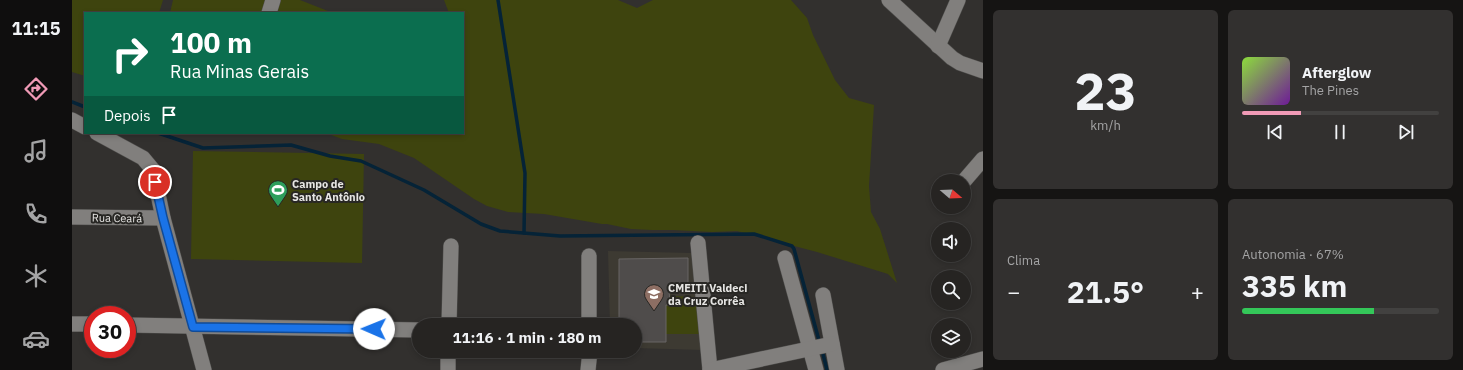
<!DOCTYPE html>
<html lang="pt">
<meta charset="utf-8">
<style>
body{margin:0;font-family:"IBM Plex Sans",sans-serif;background:#32302f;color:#f1f3f6;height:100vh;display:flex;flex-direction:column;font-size:15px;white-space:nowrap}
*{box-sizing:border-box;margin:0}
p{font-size:13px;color:#a4a4a5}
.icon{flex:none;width:22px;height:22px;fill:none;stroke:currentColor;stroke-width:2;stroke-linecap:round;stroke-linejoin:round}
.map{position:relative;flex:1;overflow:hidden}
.sheet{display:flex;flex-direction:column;gap:10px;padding:10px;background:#151413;width:480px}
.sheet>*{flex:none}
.top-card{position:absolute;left:12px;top:12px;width:380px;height:122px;border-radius:0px;box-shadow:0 2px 6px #0003,0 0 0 1px #424140;background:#0b6e4f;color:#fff;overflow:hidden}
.needle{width:26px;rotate:109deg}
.tools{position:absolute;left:859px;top:174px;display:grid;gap:8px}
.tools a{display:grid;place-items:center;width:40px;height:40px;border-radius:50%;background:#262422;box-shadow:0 2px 6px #0003,0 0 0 1px #424140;font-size:20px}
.speed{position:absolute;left:12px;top:306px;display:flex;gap:8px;font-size:20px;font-weight:700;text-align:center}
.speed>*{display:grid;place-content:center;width:52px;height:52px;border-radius:50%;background:#262422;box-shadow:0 2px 6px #0003,0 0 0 1px #424140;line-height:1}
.speed .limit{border:6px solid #d22;background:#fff;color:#111}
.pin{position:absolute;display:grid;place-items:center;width:34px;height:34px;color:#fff;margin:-17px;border:2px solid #fff;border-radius:50%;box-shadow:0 1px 4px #0007}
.me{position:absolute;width:44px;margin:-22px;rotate:271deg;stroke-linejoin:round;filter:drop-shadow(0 0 3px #0008)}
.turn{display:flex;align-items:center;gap:14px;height:84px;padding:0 20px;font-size:18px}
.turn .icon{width:52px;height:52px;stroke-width:2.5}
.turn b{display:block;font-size:28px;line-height:34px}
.then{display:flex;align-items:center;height:38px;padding:0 20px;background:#0003;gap:8px;font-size:15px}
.big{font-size:30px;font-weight:800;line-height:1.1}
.sheet .widget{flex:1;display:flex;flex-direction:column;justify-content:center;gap:6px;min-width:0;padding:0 14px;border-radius:6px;background:#32302f}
.sheet .dial{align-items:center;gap:0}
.dial b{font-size:52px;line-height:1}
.song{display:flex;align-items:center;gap:12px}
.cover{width:48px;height:48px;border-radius:6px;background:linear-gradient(135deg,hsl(90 70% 55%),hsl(280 70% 35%))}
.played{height:4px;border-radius:2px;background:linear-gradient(90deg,#f09ab6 30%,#424140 30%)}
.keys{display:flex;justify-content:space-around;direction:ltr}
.heat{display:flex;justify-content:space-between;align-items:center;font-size:22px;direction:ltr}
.charge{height:6px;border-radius:3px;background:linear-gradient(90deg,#34c759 67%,#424140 0)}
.sheet .tiles{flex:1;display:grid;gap:10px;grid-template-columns:repeat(2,1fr)}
.trip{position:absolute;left:340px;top:318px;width:230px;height:40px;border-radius:20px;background:#262422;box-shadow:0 2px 6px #0003,0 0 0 1px #424140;font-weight:800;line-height:40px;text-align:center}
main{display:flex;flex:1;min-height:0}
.tab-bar{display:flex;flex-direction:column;width:72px;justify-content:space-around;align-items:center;background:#0f0e0e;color:#a4a4a5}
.tab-bar .icon{width:28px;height:28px}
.tab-bar .selected{color:#f09ab6}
.tab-bar b{font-size:18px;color:#f1f3f6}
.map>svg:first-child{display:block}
.built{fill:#3d3a32}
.green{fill:#3e440e}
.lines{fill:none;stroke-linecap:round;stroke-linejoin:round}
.stream{stroke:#052337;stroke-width:3.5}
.building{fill:#4f4c4b;stroke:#686564}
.minor-casing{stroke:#4f4e4c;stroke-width:16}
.minor{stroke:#817f7d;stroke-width:15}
.route-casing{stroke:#114b97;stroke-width:10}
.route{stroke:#1a73e8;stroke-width:7}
.labels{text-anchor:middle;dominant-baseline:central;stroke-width:4;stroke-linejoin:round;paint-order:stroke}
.poi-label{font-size:11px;font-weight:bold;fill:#e7e6e4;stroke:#282724;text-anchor:start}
.street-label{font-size:11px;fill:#e7e6e4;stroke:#282724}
</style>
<main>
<nav class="tab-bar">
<b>11:15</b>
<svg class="icon selected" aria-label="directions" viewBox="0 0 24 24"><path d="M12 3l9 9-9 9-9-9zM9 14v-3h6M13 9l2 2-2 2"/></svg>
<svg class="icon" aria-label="music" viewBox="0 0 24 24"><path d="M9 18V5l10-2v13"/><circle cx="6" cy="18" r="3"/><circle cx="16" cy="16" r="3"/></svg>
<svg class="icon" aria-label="phone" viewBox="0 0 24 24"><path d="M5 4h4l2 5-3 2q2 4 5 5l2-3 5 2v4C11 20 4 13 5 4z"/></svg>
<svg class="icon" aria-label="climate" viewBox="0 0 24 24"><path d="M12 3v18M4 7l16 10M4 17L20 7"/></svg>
<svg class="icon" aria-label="car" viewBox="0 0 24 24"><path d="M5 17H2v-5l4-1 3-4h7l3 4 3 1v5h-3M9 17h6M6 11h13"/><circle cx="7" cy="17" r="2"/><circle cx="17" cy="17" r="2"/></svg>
</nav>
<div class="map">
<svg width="911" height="370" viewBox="0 0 911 370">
<rect width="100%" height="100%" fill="#32302e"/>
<!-- built -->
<polygon class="built" points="536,251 619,253 631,350 563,348 563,325 538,325"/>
<!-- green -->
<g class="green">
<polygon points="0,0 91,0 87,13 13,13 13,76 0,72"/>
<polygon points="101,0 228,0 261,13 98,13"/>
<polygon points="372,0 546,0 565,8 581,0 719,0 735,18 741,35 763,80 777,98 802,105 797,186 799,212 808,229 825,283 816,274 745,252 665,231 640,232 601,230 580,230 559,229 535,224 530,224 472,214 436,212 415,206 402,199 342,158 307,144 270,139 254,133 391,133 391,13 377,13"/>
<polygon points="121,151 292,154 290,263 119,259"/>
<polygon points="598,296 624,297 629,334 594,334 594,305 598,305"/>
</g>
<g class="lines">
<!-- stream -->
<g class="stream">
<polyline points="426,0 453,173 452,233"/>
<polyline points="0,102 13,107"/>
<polyline points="86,133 131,148 219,145 258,156 289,161 352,190 409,224 428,231 488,236 682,234 720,246 722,249 748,344"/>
<polyline points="750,350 755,370"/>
</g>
</g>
<!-- building -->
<polygon class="building" points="616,258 616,288 597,289 598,305 594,305 594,342 563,342 563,325 547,325 547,259"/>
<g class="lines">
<defs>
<g id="minor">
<polyline points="817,0 880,58 888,63 911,71"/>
<polyline points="197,13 201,0"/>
<polyline points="866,46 886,0"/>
<polyline points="0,120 13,127"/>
<polyline points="25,133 71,158 81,170 91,218 132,370"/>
<polyline points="892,181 911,159"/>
<polyline points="0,217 91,218"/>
<polyline points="626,243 638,370"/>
<polyline points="713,258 744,370"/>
<polyline points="751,295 765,370"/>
<polyline points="0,324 21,324"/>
<polyline points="55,325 347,330"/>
<polyline points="377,325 379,246"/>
<polyline points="517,325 517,256"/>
<polyline points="376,370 376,351"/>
<polyline points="516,370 518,351"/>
<polyline points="638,370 760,344"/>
<polyline points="871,370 911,359"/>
</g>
</defs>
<!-- minor casing -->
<use href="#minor" class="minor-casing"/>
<!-- minor -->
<use href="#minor" class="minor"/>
</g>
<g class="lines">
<defs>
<polyline id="route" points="83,182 91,218 121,327 302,329"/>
</defs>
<!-- route casing -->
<use href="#route" class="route-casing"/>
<!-- route -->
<use href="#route" class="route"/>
</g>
<!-- icons -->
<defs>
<symbol id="stadium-pin" viewBox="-11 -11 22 30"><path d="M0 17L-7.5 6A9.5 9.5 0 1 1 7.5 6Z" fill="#2e9e5b" stroke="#282724"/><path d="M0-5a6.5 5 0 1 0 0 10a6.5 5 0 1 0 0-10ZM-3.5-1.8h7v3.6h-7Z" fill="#fff"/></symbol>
<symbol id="school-pin" viewBox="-11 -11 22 30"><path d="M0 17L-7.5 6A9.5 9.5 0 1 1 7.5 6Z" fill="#8d6e63" stroke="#282724"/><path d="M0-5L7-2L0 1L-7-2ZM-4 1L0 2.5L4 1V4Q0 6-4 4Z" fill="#fff"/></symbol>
</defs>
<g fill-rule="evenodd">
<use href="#stadium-pin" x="195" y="179" width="22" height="30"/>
<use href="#school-pin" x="571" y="283" width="22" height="30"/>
</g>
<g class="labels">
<!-- poi labels -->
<g class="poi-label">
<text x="220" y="184">Campo de<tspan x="220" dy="13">Santo Antônio</tspan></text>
<text x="596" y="288">CMEITI Valdeci<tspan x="596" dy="13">da Cruz Corrêa</tspan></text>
</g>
<!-- street labels -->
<g class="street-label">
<text transform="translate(45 218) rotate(1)">Rua Ceará</text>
</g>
</g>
</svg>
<div class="tools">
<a><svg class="needle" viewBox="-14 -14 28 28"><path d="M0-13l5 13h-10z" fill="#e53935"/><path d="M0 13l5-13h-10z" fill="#a4a4a5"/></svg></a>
<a><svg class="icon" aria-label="sound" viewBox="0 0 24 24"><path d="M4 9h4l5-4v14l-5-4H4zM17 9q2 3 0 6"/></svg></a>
<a><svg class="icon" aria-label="search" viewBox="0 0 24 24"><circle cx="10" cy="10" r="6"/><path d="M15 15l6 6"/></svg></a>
<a><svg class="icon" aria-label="layers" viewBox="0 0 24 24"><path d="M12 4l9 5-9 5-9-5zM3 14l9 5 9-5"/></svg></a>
</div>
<div class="speed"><div class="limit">30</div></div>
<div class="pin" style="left:83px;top:182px;background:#d93025"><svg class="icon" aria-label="arrive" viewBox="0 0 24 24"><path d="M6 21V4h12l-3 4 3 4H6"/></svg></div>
<svg class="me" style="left:302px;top:329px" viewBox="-20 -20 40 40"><circle r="19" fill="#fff"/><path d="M0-13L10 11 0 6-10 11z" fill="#1a73e8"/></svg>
<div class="trip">11:16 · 1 min · 180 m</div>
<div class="top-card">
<div class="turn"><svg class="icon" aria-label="right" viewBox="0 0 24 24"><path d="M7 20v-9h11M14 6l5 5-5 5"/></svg><div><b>100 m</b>Rua Minas Gerais</div></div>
<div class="then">Depois<svg class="icon" aria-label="arrive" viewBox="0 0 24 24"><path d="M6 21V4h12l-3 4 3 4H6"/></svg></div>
</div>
</div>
<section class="sheet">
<div class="tiles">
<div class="widget dial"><b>23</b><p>km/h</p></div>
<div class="widget">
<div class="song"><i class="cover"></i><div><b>Afterglow</b><p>The Pines</p></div></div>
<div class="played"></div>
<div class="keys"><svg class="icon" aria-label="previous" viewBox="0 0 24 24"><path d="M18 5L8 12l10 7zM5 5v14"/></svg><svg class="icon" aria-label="pause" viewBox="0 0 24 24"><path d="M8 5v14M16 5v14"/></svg><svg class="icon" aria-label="next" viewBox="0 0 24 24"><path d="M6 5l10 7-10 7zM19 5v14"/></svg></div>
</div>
<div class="widget"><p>Clima</p>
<div class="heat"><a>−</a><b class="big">21.5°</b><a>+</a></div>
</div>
<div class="widget"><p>Autonomia · 67%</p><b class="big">335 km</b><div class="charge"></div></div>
</div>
</section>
</main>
